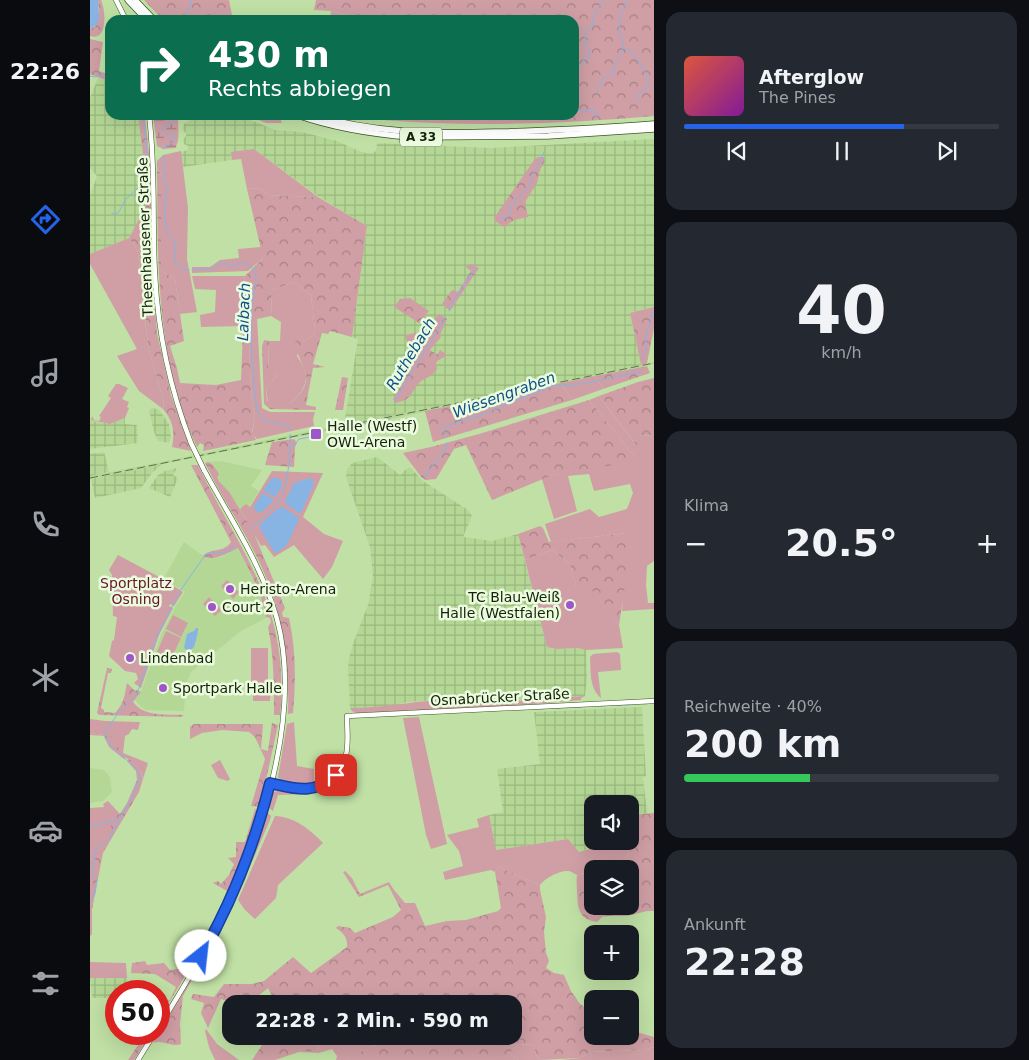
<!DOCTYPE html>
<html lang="de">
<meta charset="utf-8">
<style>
body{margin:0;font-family:"DejaVu Sans",sans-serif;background:#242831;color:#f1f3f6;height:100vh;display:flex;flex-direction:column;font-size:19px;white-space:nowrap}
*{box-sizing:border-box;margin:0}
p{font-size:16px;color:#9ea1a6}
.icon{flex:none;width:28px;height:28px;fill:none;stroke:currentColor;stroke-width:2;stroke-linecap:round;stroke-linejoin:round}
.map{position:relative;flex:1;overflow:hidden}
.details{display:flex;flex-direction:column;gap:12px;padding:12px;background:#0d0f14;width:375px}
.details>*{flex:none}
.top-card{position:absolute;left:15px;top:15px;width:474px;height:105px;border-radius:15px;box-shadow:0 5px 20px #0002;background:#0b6e4f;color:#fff;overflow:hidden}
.controls{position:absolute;left:494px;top:795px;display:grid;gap:10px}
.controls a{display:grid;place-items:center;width:55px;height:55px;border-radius:10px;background:#171b24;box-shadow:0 5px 20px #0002;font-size:25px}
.speed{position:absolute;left:15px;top:980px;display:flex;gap:10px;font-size:25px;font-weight:700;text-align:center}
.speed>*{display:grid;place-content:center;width:65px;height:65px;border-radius:50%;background:#171b24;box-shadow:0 5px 20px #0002;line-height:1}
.speed .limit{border:8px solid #d22;background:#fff;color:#111}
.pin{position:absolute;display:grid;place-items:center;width:42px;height:42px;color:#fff;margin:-21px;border-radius:10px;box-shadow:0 2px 8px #0006}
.me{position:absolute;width:55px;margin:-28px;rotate:29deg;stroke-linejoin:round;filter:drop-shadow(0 0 4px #0008)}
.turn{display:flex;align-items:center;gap:18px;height:105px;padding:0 20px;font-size:22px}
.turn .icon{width:65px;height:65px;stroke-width:2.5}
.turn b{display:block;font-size:35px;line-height:42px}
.big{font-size:38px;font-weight:700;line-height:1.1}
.details .widget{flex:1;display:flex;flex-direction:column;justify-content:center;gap:8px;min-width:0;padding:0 18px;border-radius:15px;background:#242831}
.details .dial{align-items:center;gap:0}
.dial b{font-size:65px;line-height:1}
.song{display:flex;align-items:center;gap:15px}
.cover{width:60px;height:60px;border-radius:8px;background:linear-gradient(135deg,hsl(10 70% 55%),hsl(290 70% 35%))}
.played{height:5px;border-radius:2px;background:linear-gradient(90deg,#2563eb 70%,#363941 70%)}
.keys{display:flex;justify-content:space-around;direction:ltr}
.heat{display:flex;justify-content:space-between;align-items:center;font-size:28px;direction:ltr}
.charge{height:8px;border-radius:4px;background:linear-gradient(90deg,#34c759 40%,#363941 0)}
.trip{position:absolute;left:132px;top:995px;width:300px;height:50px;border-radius:15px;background:#171b24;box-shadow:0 5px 20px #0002;font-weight:700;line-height:50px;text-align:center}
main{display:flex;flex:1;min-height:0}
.tab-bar{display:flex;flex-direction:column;width:90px;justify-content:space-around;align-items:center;background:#090b0e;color:#9ea1a6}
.tab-bar .icon{width:35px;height:35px}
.tab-bar .selected{color:#2563eb}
.tab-bar b{font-size:22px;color:#f1f3f6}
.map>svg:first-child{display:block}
.built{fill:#b4d795}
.industrial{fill:url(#industrial-grid)}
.green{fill:#cf9fa5}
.forest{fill:url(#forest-crowns)}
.wetland{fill:url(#wetland-marsh)}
.water{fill:#88b4e4}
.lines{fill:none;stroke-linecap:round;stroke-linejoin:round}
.stream{stroke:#88b4e4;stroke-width:1}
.secondary-casing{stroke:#3c5621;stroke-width:5.5}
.motorway-casing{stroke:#3c5621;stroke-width:7}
.secondary{stroke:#fff;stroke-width:4.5}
.motorway{stroke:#fff;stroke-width:5.5}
.rail{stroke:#5d724c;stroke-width:1;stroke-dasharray:8 4;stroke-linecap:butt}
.secondary-bridge-casing{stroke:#3c5621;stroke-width:5.5;stroke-linecap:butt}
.secondary-bridge{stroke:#fff;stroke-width:4.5}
.route-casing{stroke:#184099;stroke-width:12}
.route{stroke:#2563eb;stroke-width:9}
.poi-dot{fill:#9f56ca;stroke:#ebfbde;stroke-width:2}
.labels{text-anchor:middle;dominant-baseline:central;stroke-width:5;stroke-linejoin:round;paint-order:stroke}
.shield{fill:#ebfbde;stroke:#55624a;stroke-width:1}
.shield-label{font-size:12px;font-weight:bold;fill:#15210a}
.street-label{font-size:14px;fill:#15210a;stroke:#ebfbde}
.poi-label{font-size:14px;fill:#15210a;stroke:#ebfbde;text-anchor:start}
.park-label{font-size:14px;fill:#67152a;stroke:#ebfbde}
.water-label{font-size:15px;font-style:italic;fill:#0f508a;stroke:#ebfbde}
</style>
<main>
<nav class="tab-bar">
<b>22:26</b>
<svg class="icon selected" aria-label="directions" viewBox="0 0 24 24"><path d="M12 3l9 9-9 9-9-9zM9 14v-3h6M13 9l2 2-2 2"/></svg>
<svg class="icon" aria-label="music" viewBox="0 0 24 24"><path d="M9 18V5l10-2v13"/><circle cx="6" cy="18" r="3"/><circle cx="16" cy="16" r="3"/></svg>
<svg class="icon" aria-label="phone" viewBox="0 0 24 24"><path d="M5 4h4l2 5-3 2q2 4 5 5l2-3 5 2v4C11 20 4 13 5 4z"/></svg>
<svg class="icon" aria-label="climate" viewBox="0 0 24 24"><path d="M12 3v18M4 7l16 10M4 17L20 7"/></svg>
<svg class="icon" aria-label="car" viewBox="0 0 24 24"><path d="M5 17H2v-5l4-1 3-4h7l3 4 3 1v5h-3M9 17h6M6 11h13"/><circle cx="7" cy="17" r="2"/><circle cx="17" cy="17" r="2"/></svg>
<svg class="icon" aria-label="filters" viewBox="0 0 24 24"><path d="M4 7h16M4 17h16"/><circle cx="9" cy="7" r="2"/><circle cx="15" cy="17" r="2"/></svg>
</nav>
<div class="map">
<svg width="564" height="1060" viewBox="0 0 564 1060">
<defs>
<pattern id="industrial-grid" width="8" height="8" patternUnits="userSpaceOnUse" patternTransform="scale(1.25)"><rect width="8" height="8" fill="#b4d795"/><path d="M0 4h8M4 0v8" fill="none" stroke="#9ab87f"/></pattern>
<pattern id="forest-crowns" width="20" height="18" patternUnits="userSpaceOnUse" patternTransform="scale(1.25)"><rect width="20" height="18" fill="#cf9fa5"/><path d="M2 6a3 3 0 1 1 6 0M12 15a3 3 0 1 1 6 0" fill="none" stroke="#a78185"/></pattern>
<pattern id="wetland-marsh" width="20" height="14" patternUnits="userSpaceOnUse" patternTransform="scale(1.25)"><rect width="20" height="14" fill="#cf9fa5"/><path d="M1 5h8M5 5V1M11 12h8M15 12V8" fill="none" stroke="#a78185"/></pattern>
</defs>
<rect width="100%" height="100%" fill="#c0e0a5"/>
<!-- built -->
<g class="built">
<polygon points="564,362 564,364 253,429 255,424"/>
<polygon points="248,425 248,428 247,430 246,429 73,464 72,462"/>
<polygon points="130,461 172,470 161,486 169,491 159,507 156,504 150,509 140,493 128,480 118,462"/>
<polygon points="72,462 72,465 0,479 0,476"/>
<polygon points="94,542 116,558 132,557 148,548 164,579 172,599 176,618 151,631 101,672 96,683 94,711 56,710 51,707 45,700 51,692 71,635 85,607 95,592 74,578"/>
<polygon points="0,768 14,770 20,777 22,792 13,801 0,803"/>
</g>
<!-- industrial -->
<g class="industrial">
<polygon points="8,78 20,82 20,115 48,115 56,179 57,204 39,238 0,254 0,196 7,176 0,168 0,98"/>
<polygon points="135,115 148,115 185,130 212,132 247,141 269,151 276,153 283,153 286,151 287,143 402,148 564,139 564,307 540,313 551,365 254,425 268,339 262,337 277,226 228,196 164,149 141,153 142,160 93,167 91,152 98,150 98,146 94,144 93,140 96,136 96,133 92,130 94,124 100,120"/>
<polygon points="63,408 69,410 79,424 81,437 79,443 68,441 64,432 59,410"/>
<polygon points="0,417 2,421 20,424 35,418 35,424 47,425 48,443 0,449"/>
<polygon points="14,452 19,472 0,476 0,454"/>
<polygon points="287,457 310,475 315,470 320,467 333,481 378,510 382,516 373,537 402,541 428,534 457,647 467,649 488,648 496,650 497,679 495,696 416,702 352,704 349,700 317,702 305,706 282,708 260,708 258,669 259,658 264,641 278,605 283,577 280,547 256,477 257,470 262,463"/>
<polygon points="71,465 62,473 51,488 5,498 1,479"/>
<polygon points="87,468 83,475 88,478 80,497 59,488 68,475 75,471"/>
<polygon points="552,707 556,776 553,777 557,813 540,815 540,804 502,804 502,841 516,841 517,844 489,852 478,839 406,850 399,815 413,812 407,769 450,764 444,712"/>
<polygon points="0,978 37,978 39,991 26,991 26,998 2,998"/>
</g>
<!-- green -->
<g class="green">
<polygon points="241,11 260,16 287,17 287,20 240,20"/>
<polygon points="157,115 189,115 192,123 176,123"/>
<polygon points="164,149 228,197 177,195 170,188 157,189 151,159 142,160 141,152"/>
<polygon points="91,151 98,208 97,259 107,312 90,314 85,279 71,270 71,176 67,167 67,161 73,155"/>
<polygon points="39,238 48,252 58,346 74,403 73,409 49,391 27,356 47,349 0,264 0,254"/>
<polygon points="171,247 173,258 158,271 102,273 102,267 120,267 130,260 149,258 148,249"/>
<polygon points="102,276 155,276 152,326 111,327 110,315 125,312 126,290 105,289"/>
<path d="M204,282L221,295L225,330L224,335L213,341L207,356C221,377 218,388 199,404L178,403L176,388L188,375L187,373L178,372L179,341H190L191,322L181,316L182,290Z"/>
<polygon points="167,318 172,408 180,412 225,412 223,419 224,426 167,439 162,434 165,416 162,400 160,371 159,321"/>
<polygon points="505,376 513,389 482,400 471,383"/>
<polygon points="26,384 29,384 38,388 32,399 39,402 37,407 39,408 35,418 20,424 1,420 2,416 4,420 9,421 11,417 9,416 21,398 18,396"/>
<polygon points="509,396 546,445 549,436 564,435 564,561 557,566 556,585 558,603 564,603 564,609 532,611 536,533 461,542 455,524 500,509 509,517 537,509 543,493 540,484 504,491 499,474 478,476 487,511 464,519 452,479 465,474 545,457 499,400"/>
<polygon points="182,471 233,473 213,517 234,534 253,541 242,567 233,579 204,545 184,557 175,545 171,546 150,509 156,504 160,507"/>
<polygon points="462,550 480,564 486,586 498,584 529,625 533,648 496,650 488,648 467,649 457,647 435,560"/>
<polygon points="28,555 73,579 93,592 84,606 80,604 79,606 83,608 69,635 51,688 44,683 48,679 46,673 35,671 19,656 22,641 24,640 27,617 23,616 22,575 19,570"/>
<polygon points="137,580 149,592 143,599 131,586"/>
<polygon points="119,597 132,610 125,616 113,604"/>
<polygon points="83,615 98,623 91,637 76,629"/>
<polygon points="76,631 91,638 81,659 67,652"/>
<polygon points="161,648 178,648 178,682 181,682 180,701 163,701 163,682 161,682"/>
<path d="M527,652L530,654L531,670L508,672L511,698C499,688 501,672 500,657L503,654Z"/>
<path d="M495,696L491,698V700L422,706L266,713L262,711L260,708C291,708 319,702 349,700L352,704L416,702Z"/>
<polygon points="329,717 357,844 341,849 336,835 313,718"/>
<path d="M0,719L15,721L50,722L48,730L42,729L39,734L35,736L33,753L58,763L53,779C51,765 41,763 32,754C27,749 23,743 21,736L0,733Z"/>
<path d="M204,722L207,766L224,769V784C212,786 197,789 188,777L197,724Z"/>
<polygon points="130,760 140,779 138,781 128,778 121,765"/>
<polygon points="186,791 217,793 217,794 188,795 183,811 179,808 183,793"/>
<polygon points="18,801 30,814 12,851 2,909 2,934 0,936 0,808 14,807 13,804"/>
<path d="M177,812L181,816L180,820L153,883L135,921L93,996L90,998C112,960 134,922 151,881C161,859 167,835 177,812Z"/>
<path d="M399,815L406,850L478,839L489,852L517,844L516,841H537L540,852L532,862L509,869H502V871L487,875C485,874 482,872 479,871C470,870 455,878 450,885L409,867L405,872L401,870L355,880L353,872L373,866L369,851L357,835L389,827L387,819Z"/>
<path d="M185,816C203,816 221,830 233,843L188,885L186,898L165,919L155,910L148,900Z"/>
<polygon points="0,962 36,963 37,978 0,978"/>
<polygon points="116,1029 127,1044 149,1060 125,1060 119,1047 115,1031"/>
<polygon points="248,1036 301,1036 301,1037 257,1060 246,1060 247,1056 242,1049 229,1053 208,1052 217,1050 227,1051 229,1045"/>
<polygon points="443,1044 447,1057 450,1060 428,1060 419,1053 429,1045"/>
<polygon points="564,1047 564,1060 472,1060 490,1058 501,1052 554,1050"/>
</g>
<!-- forest -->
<g class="forest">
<path d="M8,0H11C16,11 18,42 0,36V28L5,27L9,12Z"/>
<polygon points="54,0 139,0 143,20 73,20"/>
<path d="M226,0H564V116C473,124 382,127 292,120L290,115H484V20H287L286,17L260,16L241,11L224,10Z"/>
<polygon points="0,39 13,42 9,71 20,75 20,82 0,74"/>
<path d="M48,115L55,116L60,163L62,274L67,333L81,395L101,451L82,447C85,431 83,421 73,409L74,403L58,346L48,252L39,238L57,204L56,179Z"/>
<polygon points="448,157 454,157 455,160 450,170 447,183 435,202 438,217 424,220 414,227 405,221 404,218 444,160"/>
<path d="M67,167L71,176V270L85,279L94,341L80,346L87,368L90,383L126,385L151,380L155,276L173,258L157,189L170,188L177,195L228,197L277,226L262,337L240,331L238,334L232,333L223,364L235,367L223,368L216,405L226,407V410L180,409L174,404L172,346L174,340L179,341L178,371L187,373L188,375L176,388L177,401L199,404C230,379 210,371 205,342L208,340L213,341L224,335L225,330L221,295L204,282L182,290L181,316L159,321L160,371L162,400L165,416L162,432L166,440L113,451L114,445L110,443L107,447C65,360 68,261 67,167Z"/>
<polygon points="382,264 389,268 360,311 352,304 362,290 368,292 381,271 376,267 378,265"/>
<polygon points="320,298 339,311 329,323 304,307 310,299"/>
<polygon points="564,307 564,328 557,363 551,365 540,313"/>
<path d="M349,314L357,319L350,335L351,337L340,350L347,355L350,350L357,355L346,362L347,369C340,379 335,377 329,383C319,395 323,399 305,403L303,399L314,381C312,375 310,368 314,362H318L321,354L315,335L332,332Z"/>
<polygon points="557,366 560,373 513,389 505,376"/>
<polygon points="252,377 258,378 253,410 245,410"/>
<polygon points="564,378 564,435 549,436 547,446 509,396 548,382"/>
<polygon points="471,383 482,400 343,442 335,411"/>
<polygon points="499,400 545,457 544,462 465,474 402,500 376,445 364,449 346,479 336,480 332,478 313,453 341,447 389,434"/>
<polygon points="204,439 207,443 205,447 204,467 175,465 182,442"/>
<path d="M118,462L123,465L129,474L127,478L128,480L140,493L163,531L195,608L192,613L193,617L199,618C206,650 206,681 203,713L198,714C200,648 190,598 158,540C144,515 128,490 115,463Z"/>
<path d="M101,465H108C141,535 188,592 191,673C191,687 192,701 190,715H184C184,686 184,655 178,627L181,622L180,618L176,617C172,592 159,570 148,548C138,553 123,562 113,556C121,547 133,554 141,542Z"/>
<polygon points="450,526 453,528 459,542 537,533 538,566 529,625 498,585 486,586 480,564 462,550 435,560 428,534"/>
<path d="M17,668L22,669L21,673H18L11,708L14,710V712L25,713C34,703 34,698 37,683L45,691L47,690L51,692L43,702C54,717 76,714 94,715L91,717L9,715L7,713Z"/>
<polygon points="182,723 188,725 170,807 161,806 175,759 165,737 159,732 132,730 112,733 100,739 100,727 104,724 173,724 171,749 178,751"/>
<polygon points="0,733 21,736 25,744 36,757 34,759 19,747 14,736 0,735"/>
<polygon points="39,759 50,769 53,779 49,792 13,853 2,909 2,934 0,936 0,897 3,894 3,872 6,861 3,852 5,847 16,838 22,823 0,829 0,825 30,814 37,803 47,780 46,771 37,761"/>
<path d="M165,809L169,811C147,886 110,953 69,1019V1002L80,1000L86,987L65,974L41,973L42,963L55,961L57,965L74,963L80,970C85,969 91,969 95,966C115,952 128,914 137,891L123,883L128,881L131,884L139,875L144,864L138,858L146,857V842H155Z"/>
<path d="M564,813V911H557L537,916H517L512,917L507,922C487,919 488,907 487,891C487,886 486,881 487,875L502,871V906H540V869H509L532,862L540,852L537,841H540V815Z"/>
<path d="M409,867L450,885V890L456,917L454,932L456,953L459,961L456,968L464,973L474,975L481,991L490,1004L502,1012V1036H540V1030L564,1037V1047L554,1050L501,1052L490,1058L450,1060L447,1057L443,1044L429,1045L419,1053L428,1060H257L260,1057L295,1041L301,1036H424V1004H181L183,998L178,988C157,1005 158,1008 131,999L118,1028L111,1013L114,1003L101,999L103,994L124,997L134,984H162L174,981L203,957L221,973L257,947C258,937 253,933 246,928L248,926L260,928L265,933L303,917L311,910L298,885L269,897L253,872L255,871L262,878L270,894L299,882L304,890L315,903H325L335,926L357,921L376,920L408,911L411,908L405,872Z"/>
<path d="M93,996L90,1024L91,1044C81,1048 73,1039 63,1043L90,998Z"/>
<polygon points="50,1034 60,1034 44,1060 38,1060 50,1042"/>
<polygon points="178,1036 248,1036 229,1044 227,1051 212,1051 185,1060 162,1060"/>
</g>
<!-- wetland -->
<path class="wetland" d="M63,115H88C88,119 89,136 88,140C88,143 86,145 86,148L73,149L67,146Z"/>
<!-- water -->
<g class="water">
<path d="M0,0H8C8,10 13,26 0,28Z"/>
<polygon points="182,478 188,478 192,482 192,486 185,497 174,491 174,489"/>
<polygon points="220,478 222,479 224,484 211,513 209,513 196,504 195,501 204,483"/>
<polygon points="173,493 184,500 173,511 168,513 165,510 164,506"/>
<polygon points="190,507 193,507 208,517 208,521 197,545 187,553 184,552 170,528 170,524"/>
<path d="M106,628H108C108,633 107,635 106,640C104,647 105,649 97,650L94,648L97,634L104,631Z"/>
</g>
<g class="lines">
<!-- stream -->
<g class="stream">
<polyline points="92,20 100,9 101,0"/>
<path d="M534,48L542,52L554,70L558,78V87C553,91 547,93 547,100"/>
<polyline points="484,70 493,63 494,59 499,59 500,51 498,50 494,42 498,41 494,37 496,30 504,25 502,19 513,0"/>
<polyline points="0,76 5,77 9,75 20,79"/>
<path d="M506,93L514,77L523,74C524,63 530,57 533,48C536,41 529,36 529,30C529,24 531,20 530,14L538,0"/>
<polyline points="484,110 506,112 506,119"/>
<polyline points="162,115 182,120 188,115"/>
<polyline points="74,149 75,146 82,143 84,139 83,135 76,134 72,130 74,126 84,123 83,119 79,117 78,115"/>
<path d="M74,155V180L78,186C74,194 74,225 78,233C80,237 83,239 86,242L85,262L94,269L99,270"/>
<polyline points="22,213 26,214 29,212 35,200 49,187 57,173 56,141 53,115"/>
<polyline points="410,221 413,217 418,217 418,214 421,212 419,206 423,205 426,203 425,198 430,197 442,182 441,175 445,172 454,152"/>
<path d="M102,270L123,269L133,262L142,266C154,262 153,262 164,269C169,281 164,291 162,303C159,338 163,376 167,411L174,421L194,424L198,426L200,430"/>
<polyline points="359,311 365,298 386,268"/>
<path d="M552,359L553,354L556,351C555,336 558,325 564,311"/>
<polyline points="305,401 355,318"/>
<polyline points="257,427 300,419"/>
<path d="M356,437L353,430V427L388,416L464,385C470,384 474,386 480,385C502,383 525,377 546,372L549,373L551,370"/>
<polyline points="202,448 209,439 232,435"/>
<polyline points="334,478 348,458 356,449 357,443"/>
<path d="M160,530C167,520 181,514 188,503C198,489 201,452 200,434"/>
<polyline points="554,704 564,703"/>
<polyline points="527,705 532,705"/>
<polyline points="535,705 540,705"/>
<polyline points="511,706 522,705"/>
<polyline points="475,708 491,707"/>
<polyline points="445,709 470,708"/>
<polyline points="0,827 28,819"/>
<path d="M6,849L19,839L45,790L50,776C42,757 17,753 15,732L29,712L47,694L66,638L90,591L116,554L138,552L145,544"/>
<polyline points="0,903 5,894 7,879 2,873 5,851"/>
</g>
<defs>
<g id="secondary">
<polyline points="26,0 36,20"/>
<path d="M59,115C66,168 62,222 65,275C68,333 80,389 101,443"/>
<path d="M180,783C212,791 246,795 256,755C259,742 257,729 257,716L564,701"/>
<path d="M69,1027C86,999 104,971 119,942C167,853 214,719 187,619C172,565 140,518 114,470"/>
<polyline points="48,1060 64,1034"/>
</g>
<g id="motorway">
<polyline points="38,0 57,20"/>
<polyline points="45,0 64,20"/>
<path d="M207,115C244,128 282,134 320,137L458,136L564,129"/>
<path d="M223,115C282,133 343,134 404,132C458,131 511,128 564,124"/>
</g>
</defs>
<!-- secondary casing -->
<use href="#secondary" class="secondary-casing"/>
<!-- motorway casing -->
<use href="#motorway" class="motorway-casing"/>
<!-- secondary -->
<use href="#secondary" class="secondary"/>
<!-- motorway -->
<use href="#motorway" class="motorway"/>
<!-- rail -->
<polyline class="rail" points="0,478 564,363"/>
<defs>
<polyline id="secondary-bridge" points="101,443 114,470"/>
</defs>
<!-- secondary-bridge casing -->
<use href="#secondary-bridge" class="secondary-bridge-casing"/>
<!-- secondary-bridge -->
<use href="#secondary-bridge" class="secondary-bridge"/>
</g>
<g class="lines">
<defs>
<path id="route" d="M111,956C142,902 165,843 180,783C206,789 225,795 246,775"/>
</defs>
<!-- route casing -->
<use href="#route" class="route-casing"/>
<!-- route -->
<use href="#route" class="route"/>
</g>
<!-- markers -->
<g class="poi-dot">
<rect x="220" y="428" width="12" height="12" rx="2.5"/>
<circle cx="140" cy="589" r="5"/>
<circle cx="480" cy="605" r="5"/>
<circle cx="122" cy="607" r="5"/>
<circle cx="40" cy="658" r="5"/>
<circle cx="73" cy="688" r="5"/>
</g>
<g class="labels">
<!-- shield labels -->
<rect class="shield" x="310" y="127.5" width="42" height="19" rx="4"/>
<g class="shield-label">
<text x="331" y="137">A 33</text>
</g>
<!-- street labels -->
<g class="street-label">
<text transform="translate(55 237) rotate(-92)">Theenhausener Straße</text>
<text transform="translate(410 697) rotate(-3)">Osnabrücker Straße</text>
</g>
<!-- poi labels -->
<g class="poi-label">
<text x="237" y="426">Halle (Westf)<tspan x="237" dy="16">OWL-Arena</tspan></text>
<text x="150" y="589">Heristo-Arena</text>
<text x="470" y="597" text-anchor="end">TC Blau-Weiß<tspan x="470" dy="16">Halle (Westfalen)</tspan></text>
<text x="132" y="607">Court 2</text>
<text x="50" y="658">Lindenbad</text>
<text x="83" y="688">Sportpark Halle</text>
</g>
<!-- park labels -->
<g class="park-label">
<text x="46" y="583">Sportplatz<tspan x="46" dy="16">Osning</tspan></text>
</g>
<!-- water labels -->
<g class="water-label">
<text transform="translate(154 312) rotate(-88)">Laibach</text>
<text transform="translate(321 354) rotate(-59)">Ruthebach</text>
<text transform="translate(414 395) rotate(-20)">Wiesengraben</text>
</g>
</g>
</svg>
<div class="controls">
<a><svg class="icon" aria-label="sound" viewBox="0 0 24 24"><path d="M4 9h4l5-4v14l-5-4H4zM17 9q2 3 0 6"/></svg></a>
<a><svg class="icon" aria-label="layers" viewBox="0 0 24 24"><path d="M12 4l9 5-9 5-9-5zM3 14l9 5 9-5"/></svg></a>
<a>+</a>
<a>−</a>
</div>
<div class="speed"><div class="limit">50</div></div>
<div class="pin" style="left:246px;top:775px;background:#d93025"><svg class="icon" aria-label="arrive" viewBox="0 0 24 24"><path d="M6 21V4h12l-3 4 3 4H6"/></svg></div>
<svg class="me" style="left:111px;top:956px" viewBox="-20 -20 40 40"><circle r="19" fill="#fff"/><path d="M0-13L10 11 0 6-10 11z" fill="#2563eb"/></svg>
<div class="trip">22:28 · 2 Min. · 590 m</div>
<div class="top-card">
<div class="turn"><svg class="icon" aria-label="right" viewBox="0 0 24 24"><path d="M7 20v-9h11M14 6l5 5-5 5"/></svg><div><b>430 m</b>Rechts abbiegen</div></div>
</div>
</div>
<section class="details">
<div class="widget">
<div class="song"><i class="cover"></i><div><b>Afterglow</b><p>The Pines</p></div></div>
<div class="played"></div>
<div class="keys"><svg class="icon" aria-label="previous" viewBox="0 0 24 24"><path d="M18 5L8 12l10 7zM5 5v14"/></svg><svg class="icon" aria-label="pause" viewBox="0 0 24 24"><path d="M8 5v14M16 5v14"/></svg><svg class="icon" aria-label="next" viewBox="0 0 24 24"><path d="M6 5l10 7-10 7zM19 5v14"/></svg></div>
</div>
<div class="widget dial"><b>40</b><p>km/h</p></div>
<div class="widget"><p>Klima</p>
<div class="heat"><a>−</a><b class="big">20.5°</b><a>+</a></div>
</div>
<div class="widget"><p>Reichweite · 40%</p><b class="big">200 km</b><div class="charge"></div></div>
<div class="widget"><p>Ankunft</p><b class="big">22:28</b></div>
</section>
</main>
